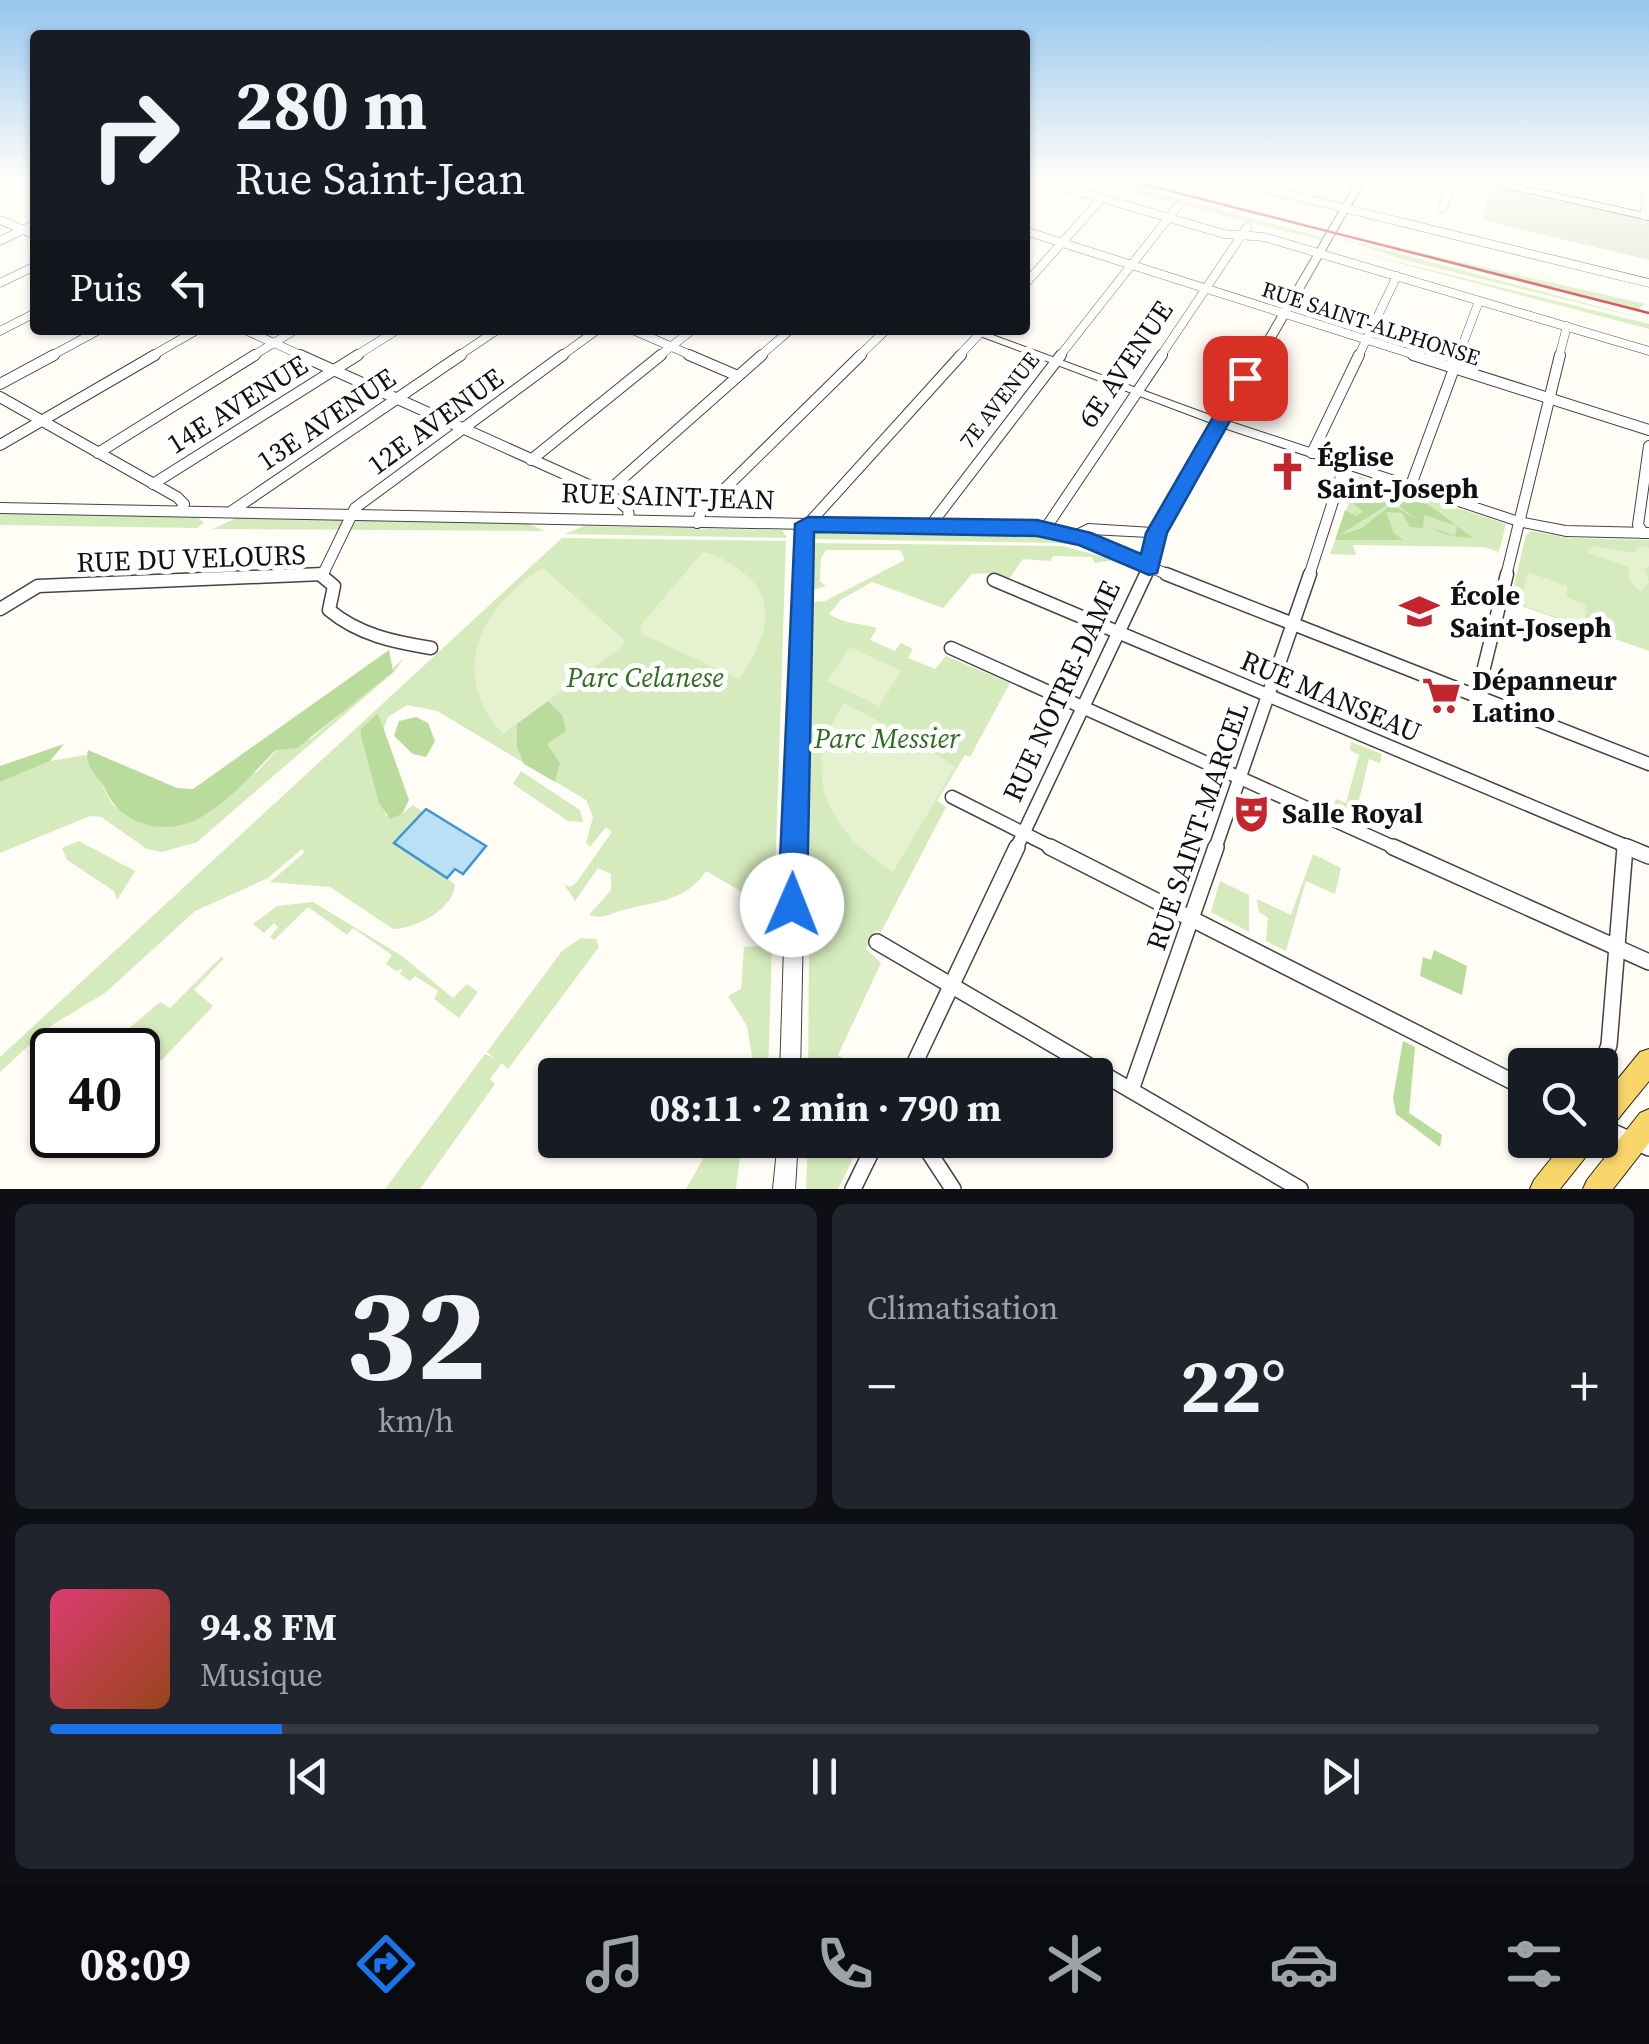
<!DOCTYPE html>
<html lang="fr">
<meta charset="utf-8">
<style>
body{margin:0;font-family:"Source Serif 4",serif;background:#20242c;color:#f1f3f6;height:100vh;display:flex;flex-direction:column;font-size:38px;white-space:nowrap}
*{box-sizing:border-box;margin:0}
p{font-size:32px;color:#9ea1a6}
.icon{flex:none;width:55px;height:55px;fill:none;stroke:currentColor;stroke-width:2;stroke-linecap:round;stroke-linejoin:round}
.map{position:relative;height:1189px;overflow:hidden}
.panel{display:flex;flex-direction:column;gap:15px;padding:15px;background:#0d0f14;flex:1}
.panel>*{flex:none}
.hud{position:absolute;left:30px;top:30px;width:1000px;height:305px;border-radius:10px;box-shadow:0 2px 8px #0004;background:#171b24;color:#f1f3f6;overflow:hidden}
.fabs{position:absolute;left:1508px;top:1048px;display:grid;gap:20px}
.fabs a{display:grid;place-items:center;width:110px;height:110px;border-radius:10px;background:#171b24;box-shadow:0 2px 8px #0004;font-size:50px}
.speed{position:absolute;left:30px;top:1028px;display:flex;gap:20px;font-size:50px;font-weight:700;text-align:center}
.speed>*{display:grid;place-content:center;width:130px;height:130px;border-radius:50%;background:#171b24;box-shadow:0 2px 8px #0004;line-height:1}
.speed .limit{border:5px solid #111;border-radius:15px;background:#fff;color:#111}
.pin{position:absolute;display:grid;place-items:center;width:85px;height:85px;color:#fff;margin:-42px;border-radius:20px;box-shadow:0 5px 15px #0006}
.me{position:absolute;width:110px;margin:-55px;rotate:1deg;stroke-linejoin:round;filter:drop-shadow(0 0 8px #0008)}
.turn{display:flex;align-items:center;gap:35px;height:210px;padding:0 40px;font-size:45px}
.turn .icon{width:130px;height:130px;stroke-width:2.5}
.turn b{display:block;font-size:70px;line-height:85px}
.then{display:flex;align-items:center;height:95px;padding:0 40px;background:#0003;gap:20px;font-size:38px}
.big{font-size:75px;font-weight:700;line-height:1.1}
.panel .card{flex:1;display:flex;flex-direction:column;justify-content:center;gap:15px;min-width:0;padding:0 35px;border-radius:15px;background:#20242c}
.panel .dial{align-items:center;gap:0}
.dial b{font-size:130px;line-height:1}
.song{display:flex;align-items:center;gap:30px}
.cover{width:120px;height:120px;border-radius:15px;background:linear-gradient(135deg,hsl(340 70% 55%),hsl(20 70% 35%))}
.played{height:10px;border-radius:5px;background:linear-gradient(90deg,#1a73e8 15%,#363941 15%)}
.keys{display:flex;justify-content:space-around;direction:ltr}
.heat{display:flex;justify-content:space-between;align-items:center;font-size:55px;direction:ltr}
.panel .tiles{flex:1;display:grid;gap:15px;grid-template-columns:1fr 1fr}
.card:last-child{grid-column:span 2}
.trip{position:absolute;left:538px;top:1058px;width:575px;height:100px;border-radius:10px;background:#171b24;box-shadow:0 2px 8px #0004;font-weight:700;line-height:100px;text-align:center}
.menu{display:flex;height:160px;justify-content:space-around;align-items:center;background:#090b0e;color:#9ea1a6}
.menu .icon{width:70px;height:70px}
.menu .on{color:#1a73e8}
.menu b{font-size:45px;color:#f1f3f6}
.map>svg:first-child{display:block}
.green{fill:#d5ebbd}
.forest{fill:#b9dc9c}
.cemetery{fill:#d9e3c4}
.pitch{fill:#e6f2cf}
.water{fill:#b9e0f7;stroke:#3f96cf;stroke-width:2.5}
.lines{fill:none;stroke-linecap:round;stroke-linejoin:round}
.minor-far3-casing{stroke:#444;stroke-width:9}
.minor-far2-casing{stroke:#444;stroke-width:12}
.minor-far1-casing{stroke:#444;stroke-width:15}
.minor-casing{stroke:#444;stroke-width:18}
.tertiary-casing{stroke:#444;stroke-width:2}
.primary-casing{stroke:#222;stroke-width:2}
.minor-far3{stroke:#fff;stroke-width:8}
.minor-far2{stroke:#fff;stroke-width:10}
.minor-far1{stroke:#fff;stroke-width:12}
.minor{stroke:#fff;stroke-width:15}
.tertiary{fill:#fff;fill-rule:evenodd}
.primary{fill:#f9d66b;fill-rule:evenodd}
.rail{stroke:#c4262e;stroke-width:2.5}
.route{fill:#1a73e8;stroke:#114b97;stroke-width:2.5}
.labels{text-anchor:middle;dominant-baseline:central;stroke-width:10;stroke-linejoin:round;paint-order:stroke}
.far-street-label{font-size:22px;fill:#111;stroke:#fff}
.street-label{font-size:28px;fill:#111;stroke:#fff}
.poi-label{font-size:28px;font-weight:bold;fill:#111;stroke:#fff;text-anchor:start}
.park-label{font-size:28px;font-style:italic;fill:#2f6b1f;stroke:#fff}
</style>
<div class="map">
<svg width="1649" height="1189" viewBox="0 0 1649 1189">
<rect width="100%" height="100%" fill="#fffdf5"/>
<!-- green -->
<g class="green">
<polygon points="1084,181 1114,181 1322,237 1320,240"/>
<polygon points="1339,234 1645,304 1639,309 1649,312"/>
<polygon points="1337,237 1649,320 1404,260"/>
<polygon points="1331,245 1649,324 1649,329"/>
<polygon points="1359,476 1506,524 1499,552 1484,547 1353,545 1356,555 1330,554"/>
<polygon points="0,513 195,516 204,522 198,528 0,525"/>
<polygon points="236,518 530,524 544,531 213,529"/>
<polygon points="584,526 782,530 787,538 565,534"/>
<polygon points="819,531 1019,533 1092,548 1058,543 812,539"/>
<polygon points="1531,531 1570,538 1649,540 1649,651 1510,602 1526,535"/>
<path d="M562,538L786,541L774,911L706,871C685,903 654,901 620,911C607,915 603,919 589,915L611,890V874L598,868L575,901L564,884L570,887L576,883L612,832L606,827L590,847L586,843L593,817L586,800L437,711L407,705L388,717L383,731L379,714L361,736L386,816L402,814L413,805L423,812L394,843L455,884C454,909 416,929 393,929L330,887L270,882L305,852L302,849L268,878L195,911L105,993L49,1027L0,1072V1057Z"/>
<path d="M813,543L1063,546L1115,560L1095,563L1092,557L1053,556L1050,561L1023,559L1009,579L992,573L972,574L943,608L872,582L842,599L829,614C847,625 862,623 877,628L870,640L895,651L901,643L913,649L908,658L935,669L946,656L1010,683L970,757L965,755L937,801L946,807L881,932L876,930L866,949L881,963L838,1055L868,1075H808L812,602L825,601L905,560L900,550H826L821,558L820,582L826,586L812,590Z"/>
<polygon points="404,658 396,670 197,842 162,852 147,849 101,817 90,816 0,853 0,782 50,761 86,755 112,804 129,818 257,772 277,750 312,738"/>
<polygon points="1351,742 1382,754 1380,763 1369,759 1357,808 1370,815 1368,824 1333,809 1336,799 1346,803 1359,755 1350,750"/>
<polygon points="521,771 580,810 583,822 568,821 513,784"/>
<polygon points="79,841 135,871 117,900 114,891 67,860 62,848"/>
<polygon points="1313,854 1341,868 1335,894 1306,881 1286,951 1266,941 1268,918 1259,912 1257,899 1291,915"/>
<polygon points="1220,881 1249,895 1249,932 1211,912"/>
<polygon points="313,902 402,956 453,998 467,984 478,992 459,1018 434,999 438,991 415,976 410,981 400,974 403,969 396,971 386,964 392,955 353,928 347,935 308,907 274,940 270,937 278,927 274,923 264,933 253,924 277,906"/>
<polygon points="581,938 596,939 599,947 508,1069 502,1063 490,1079 495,1084 420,1189 385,1189 485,1054 494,1058 487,1052 562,951"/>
<polygon points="772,945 768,1075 755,1075 747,1026 728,996 741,989 744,947"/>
<polygon points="221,957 224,958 194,990 213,1006 161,1061 153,1055 142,1066 150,1074 138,1087 138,1050 104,1050 160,1002 170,1008"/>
<polygon points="714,1140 742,1140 736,1189 686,1189"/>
<polygon points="808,1140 862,1140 838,1189 806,1189"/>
</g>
<!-- forest -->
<g class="forest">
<path d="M1362,482L1390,503L1338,536L1362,528L1392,504L1417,520L1397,504L1403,496L1429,505L1473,538C1457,537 1444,536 1430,527L1455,536L1457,526L1424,515L1423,528L1410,527L1402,513L1386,512L1394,533L1403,540H1335L1345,510L1356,516L1363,512L1348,499L1351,491H1366L1357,484Z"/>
<path d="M389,650L393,672L297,748L276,750C240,785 197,845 139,822C123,816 113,806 106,791C99,776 83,766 88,750L177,788L193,789Z"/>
<polygon points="548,701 562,715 566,731 547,744 560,763 555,782 524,764 517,747 517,723"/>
<polygon points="378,713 409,800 402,814 390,819 379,803 361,736 361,729"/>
<polygon points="416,717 428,723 435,741 426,757 413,754 394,736 399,721"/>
<polygon points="64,744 50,761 0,782 0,766"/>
<polygon points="1434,950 1467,966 1462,995 1420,976 1423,957 1431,960"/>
<polygon points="1403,1041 1415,1047 1409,1113 1442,1135 1440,1147 1396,1114 1393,1098"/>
</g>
<!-- cemetery -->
<polygon class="cemetery" points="1491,183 1649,219 1649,260 1482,220"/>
<!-- pitch -->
<g class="pitch">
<polygon points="1594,546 1633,553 1641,546 1649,548 1649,566 1644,569 1649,582 1641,592 1629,580 1629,567 1586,552"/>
<path d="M703,552C717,554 727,562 738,569C783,599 764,643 739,679L642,634L640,626Z"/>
<path d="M543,568L624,640L623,646L503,734C447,673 480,607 543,568Z"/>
<polygon points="1528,572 1567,586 1566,597 1586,605 1584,627 1520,604"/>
<polygon points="850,647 901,671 879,706 827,681"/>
<path d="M844,703L913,739L955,767L893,872C828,831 797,774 844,703Z"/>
</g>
<!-- water -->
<polygon class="water" points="426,809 486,846 463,874 455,869 447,878 394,843"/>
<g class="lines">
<defs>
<g id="minor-far3">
<polyline points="1043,181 1224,234 1264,237 1649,351"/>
<polyline points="1234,181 1649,283"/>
<polyline points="1025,193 1038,181"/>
<polyline points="1443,208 1451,181"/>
<polyline points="1645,216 1646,189"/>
<polyline points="0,220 35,235"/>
<polyline points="1025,231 1421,357"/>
<polyline points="0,241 35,224"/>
<polyline points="0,283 35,266"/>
<polyline points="1025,284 1102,198"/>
<polyline points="245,330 305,357"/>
<polyline points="633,330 695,357"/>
<polyline points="0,331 35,313"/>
<polyline points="49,357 99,330"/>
<polyline points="150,357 197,330"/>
<polyline points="251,357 295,330"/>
<polyline points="354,357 397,330"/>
<polyline points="457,357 497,330"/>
<polyline points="560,357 597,330"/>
<polyline points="658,357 692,330"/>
<polyline points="759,357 790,330"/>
<polyline points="858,357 886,330"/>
<polyline points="958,357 983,330"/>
<polyline points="1059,357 1177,207"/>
<polyline points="1160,357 1247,227"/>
<polyline points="1358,357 1397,276"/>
<polyline points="1458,357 1479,301"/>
<polyline points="1559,357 1567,326"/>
</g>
<g id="minor-far2">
<polyline points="300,355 611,495 628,509 629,520"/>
<polyline points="689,355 738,376"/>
<polyline points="1413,355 1649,430"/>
<polyline points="0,384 54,355"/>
<polyline points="0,397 177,497 184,504 181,510"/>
<polyline points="0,445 155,355"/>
<polyline points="98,453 255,355"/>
<polyline points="1312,453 1359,355"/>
<polyline points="531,460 661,355"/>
<polyline points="153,484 358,355"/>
<polyline points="1411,485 1459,355"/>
<polyline points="606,493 762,355"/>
<polyline points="0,508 808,524 961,355"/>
<polyline points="232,511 461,355"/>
<polyline points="697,523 701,512 861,355"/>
<polyline points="930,526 1061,355"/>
<polyline points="1045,529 1162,355"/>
<polyline points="1643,533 1638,525 1649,446"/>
<polyline points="322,576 355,508 563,355"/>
<polyline points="1145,576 1149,567 1172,576"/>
<polyline points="1309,576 1345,464"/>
<polyline points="1506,576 1560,355"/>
</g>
<g id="minor-far1">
<polyline points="1166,574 1649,764"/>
<path d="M322,576L334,586L329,610C359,635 394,642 431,648"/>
<polyline points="994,580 1633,849"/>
<polyline points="0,609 38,586 323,574"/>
<polyline points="951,648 1398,849"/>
<polyline points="1477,696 1507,574"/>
<polyline points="952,797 1055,849"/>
<polyline points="1016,849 1146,574"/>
<polyline points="1215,849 1310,574"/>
<polyline points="1625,849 1625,845"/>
</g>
<g id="minor">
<polyline points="1050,847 1525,1088"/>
<polyline points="1393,847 1649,962"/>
<polyline points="1627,847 1649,856"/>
<polyline points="877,942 1300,1189"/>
<polyline points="1600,1070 1609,1045 1625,847"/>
<polyline points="909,1075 1017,847"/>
<polyline points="1131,1090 1216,847"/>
<polyline points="1600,1126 1649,1148"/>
<polyline points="921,1140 953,1189"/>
<polyline points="853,1189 877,1140"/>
</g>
<g id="tertiary">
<path d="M1357,181H1365L1228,421L1519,517L1566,526L1649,528V538L1566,536L1518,526L1224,428L1162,535L1156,567L1149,572L1085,545L1045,534L811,529L800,1075H780L797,529C804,517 814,519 827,519L1045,524L1072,532L1088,524L1153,528L1214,424L964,330H979L1218,418ZM1090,534L1149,537L1144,559L1087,536Z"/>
<polygon points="1486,181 1500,181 1649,214 1649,220 1490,184"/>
<polygon points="778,1140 798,1140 795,1189 773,1189"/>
</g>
<g id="primary">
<polygon points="1649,1049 1649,1081 1609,1130 1600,1134 1600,1101 1640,1052"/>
<polygon points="1649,1109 1649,1143 1613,1189 1583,1189 1587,1180 1640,1113"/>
<polygon points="1566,1140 1596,1140 1592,1149 1560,1189 1530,1189 1534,1180"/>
</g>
</defs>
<!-- minor-far3 casing -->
<use href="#minor-far3" class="minor-far3-casing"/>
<!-- minor-far2 casing -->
<use href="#minor-far2" class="minor-far2-casing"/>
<!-- minor-far1 casing -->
<use href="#minor-far1" class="minor-far1-casing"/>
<!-- minor casing -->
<use href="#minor" class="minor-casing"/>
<!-- tertiary casing -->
<use href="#tertiary" class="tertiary-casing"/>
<!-- primary casing -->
<use href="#primary" class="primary-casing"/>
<!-- minor-far3 -->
<use href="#minor-far3" class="minor-far3"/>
<!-- minor-far2 -->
<use href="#minor-far2" class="minor-far2"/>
<!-- minor-far1 -->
<use href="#minor-far1" class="minor-far1"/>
<!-- minor -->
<use href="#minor" class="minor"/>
<!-- tertiary -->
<use href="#tertiary" class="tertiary"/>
<!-- primary -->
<use href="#primary" class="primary"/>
<!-- rail -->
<polyline class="rail" points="1131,181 1649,313"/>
</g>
<!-- sky -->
<linearGradient id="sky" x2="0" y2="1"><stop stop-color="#95c6ee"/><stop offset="0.52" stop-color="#fffefa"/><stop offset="1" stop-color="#fffefa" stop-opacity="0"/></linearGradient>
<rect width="1649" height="347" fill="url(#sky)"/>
<!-- route -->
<polygon class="route" points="1238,374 1254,378 1167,533 1157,573 1149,575 1079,545 1037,536 814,532 807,905 803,915 792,919 782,915 778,905 795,524 808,517 1037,520 1091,533 1141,554 1146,533"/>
<!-- icons -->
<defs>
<symbol id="church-bare" viewBox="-9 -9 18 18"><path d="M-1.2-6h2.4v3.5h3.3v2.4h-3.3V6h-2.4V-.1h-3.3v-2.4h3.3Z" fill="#c4262e" stroke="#fff" stroke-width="2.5" paint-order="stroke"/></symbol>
<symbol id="school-bare" viewBox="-9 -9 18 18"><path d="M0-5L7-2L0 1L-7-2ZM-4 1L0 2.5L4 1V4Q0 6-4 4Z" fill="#c4262e" stroke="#fff" stroke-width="2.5" paint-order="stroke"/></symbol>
<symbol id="supermarket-bare" viewBox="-9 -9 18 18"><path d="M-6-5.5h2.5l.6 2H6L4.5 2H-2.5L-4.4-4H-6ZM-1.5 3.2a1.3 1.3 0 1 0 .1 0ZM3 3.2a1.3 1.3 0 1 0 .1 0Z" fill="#c4262e" stroke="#fff" stroke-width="2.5" paint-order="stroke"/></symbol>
<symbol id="theatre-bare" viewBox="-9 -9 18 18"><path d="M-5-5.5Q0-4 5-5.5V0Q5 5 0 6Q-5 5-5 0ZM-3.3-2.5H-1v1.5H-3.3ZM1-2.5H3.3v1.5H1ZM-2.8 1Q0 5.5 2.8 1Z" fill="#c4262e" stroke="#fff" stroke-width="2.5" paint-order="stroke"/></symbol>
</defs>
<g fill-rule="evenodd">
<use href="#church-bare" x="1260" y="444" width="55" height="55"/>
<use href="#school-bare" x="1392" y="584" width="55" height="55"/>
<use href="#supermarket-bare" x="1414" y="668" width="55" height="55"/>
<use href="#theatre-bare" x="1224" y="786" width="55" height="55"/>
</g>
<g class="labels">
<!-- far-street labels -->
<g class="far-street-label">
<text transform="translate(1371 323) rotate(18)">RUE SAINT-ALPHONSE</text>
<text transform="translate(999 400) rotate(-52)">7E AVENUE</text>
</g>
<!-- street labels -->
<g class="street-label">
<text transform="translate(1125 364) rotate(-56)">6E AVENUE</text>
<text transform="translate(237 404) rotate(-32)">14E AVENUE</text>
<text transform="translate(326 419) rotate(-34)">13E AVENUE</text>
<text transform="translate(435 421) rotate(-36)">12E AVENUE</text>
<text transform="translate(668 496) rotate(2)">RUE SAINT-JEAN</text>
<text transform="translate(191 558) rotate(-2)">RUE DU VELOURS</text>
<text transform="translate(1061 691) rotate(-65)">RUE NOTRE-DAME</text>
<text transform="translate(1331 696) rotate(23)">RUE MANSEAU</text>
<text transform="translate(1197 826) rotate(-71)">RUE SAINT-MARCEL</text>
</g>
<!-- poi labels -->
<g class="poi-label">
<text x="1317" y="456">Église<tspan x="1317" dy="32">Saint-Joseph</tspan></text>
<text x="1450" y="595">École<tspan x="1450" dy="32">Saint-Joseph</tspan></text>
<text x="1472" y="680">Dépanneur<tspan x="1472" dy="32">Latino</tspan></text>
<text x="1282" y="813">Salle Royal</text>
</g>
<!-- park labels -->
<g class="park-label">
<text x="645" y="677">Parc Celanese</text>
<text x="887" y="738">Parc Messier</text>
</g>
</g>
</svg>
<div class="fabs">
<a><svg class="icon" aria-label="search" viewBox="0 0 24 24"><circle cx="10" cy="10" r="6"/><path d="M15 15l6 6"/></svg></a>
</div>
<div class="speed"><div class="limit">40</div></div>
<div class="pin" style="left:1245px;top:378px;background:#d93025"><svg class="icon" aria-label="arrive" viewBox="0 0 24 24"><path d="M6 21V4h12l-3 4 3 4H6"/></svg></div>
<svg class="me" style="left:792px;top:905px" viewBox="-20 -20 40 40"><circle r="19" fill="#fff"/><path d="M0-13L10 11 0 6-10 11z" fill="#1a73e8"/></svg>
<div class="trip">08:11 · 2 min · 790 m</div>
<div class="hud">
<div class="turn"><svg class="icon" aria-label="right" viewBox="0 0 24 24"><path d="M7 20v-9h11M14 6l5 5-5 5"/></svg><div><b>280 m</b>Rue Saint-Jean</div></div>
<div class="then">Puis<svg class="icon" aria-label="left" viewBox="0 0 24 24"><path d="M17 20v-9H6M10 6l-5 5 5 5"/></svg></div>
</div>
</div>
<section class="panel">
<div class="tiles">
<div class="card dial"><b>32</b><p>km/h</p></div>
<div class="card"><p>Climatisation</p>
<div class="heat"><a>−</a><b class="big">22°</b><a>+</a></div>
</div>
<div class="card">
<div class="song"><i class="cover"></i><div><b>94.8 FM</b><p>Musique</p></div></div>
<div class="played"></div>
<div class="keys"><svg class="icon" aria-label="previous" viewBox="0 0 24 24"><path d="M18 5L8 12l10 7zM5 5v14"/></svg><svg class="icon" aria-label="pause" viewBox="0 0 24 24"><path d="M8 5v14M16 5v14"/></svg><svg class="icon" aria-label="next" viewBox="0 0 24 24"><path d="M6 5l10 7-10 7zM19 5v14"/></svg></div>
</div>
</div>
</section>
<nav class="menu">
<b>08:09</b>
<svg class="icon on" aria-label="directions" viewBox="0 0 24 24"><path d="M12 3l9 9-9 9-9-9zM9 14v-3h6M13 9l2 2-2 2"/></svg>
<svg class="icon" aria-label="music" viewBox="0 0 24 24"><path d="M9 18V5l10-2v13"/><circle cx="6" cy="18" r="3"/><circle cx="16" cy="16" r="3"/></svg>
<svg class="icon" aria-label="phone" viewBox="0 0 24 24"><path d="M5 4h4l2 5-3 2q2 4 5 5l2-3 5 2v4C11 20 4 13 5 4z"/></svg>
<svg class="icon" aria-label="climate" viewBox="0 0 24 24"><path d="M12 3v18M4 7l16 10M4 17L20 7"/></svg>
<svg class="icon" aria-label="car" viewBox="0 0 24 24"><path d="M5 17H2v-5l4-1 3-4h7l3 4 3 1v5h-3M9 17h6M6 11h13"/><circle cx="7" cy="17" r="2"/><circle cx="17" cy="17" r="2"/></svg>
<svg class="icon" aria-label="filters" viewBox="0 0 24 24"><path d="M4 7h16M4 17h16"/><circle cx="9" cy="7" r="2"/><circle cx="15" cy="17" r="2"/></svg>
</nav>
